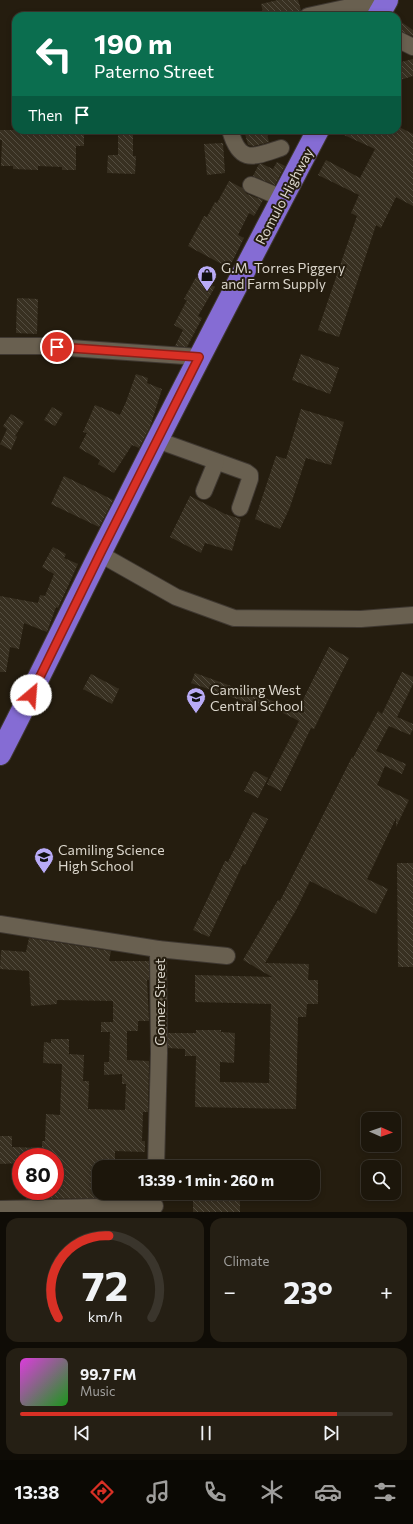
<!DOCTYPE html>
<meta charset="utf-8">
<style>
body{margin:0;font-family:Commissioner,sans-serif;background:#251f14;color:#f1f3f6;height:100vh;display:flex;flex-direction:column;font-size:15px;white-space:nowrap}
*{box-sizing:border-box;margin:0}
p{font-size:13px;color:#a09f9d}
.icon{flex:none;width:22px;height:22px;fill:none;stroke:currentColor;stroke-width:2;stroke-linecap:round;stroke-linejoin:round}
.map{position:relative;height:1212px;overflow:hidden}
.drawer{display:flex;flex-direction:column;gap:6px;padding:6px;background:#0f0c06;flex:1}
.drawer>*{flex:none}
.top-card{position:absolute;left:12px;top:12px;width:389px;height:122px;border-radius:12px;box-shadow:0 2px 6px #0003,0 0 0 1px #3a352c;background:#0b6e4f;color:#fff;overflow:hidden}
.needle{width:26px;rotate:92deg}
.buttons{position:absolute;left:361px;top:1112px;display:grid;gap:8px}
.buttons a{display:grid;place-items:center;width:40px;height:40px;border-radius:8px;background:#1c160b;box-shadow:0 2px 6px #0003,0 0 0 1px #3a352c;font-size:20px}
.speed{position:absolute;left:12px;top:1148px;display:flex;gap:8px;font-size:20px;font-weight:700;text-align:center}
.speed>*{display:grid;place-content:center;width:52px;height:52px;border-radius:50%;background:#1c160b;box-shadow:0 2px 6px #0003,0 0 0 1px #3a352c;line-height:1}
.speed .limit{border:6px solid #d22;background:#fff;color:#111}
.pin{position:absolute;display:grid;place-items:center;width:34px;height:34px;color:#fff;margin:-17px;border:2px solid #fff;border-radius:50%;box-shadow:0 1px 4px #0007}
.me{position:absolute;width:44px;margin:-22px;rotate:27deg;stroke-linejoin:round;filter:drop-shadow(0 0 3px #0008)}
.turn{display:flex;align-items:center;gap:14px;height:84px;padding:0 16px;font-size:18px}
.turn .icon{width:52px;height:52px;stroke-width:2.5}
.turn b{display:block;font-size:28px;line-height:34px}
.then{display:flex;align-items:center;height:38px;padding:0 16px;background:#0003;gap:8px;font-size:15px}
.big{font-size:30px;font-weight:700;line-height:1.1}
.drawer .tile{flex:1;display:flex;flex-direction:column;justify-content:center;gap:6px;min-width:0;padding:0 14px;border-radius:12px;background:#251f14}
.drawer .dial{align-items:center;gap:0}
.dial svg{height:104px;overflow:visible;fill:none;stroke:#3a352c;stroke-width:7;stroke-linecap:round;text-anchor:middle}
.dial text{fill:#f1f3f6;stroke:none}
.song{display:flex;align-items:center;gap:12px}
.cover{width:48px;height:48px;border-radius:6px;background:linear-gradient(135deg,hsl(300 70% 55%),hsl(120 70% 35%))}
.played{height:4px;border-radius:2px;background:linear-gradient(90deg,#d93025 85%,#3a352c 85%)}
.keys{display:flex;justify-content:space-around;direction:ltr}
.heat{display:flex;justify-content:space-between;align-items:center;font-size:22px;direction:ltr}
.drawer .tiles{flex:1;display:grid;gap:6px;grid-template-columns:1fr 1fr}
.tile:last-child{grid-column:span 2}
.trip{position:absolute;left:92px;top:1160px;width:228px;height:40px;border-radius:12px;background:#1c160b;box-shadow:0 2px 6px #0003,0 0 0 1px #3a352c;font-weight:700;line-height:40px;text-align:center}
.menu{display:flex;height:64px;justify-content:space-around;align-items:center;background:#0b0904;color:#a09f9d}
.menu .icon{width:28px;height:28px}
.menu .current{color:#d93025}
.menu b{font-size:18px;color:#f1f3f6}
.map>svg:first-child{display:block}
.building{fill:url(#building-back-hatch)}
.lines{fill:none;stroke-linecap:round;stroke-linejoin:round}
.minor-casing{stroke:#3f3831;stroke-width:18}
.highway-casing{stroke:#3f3831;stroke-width:24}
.minor{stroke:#696050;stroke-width:16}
.highway{stroke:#856cd4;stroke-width:22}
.route-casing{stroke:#8d1f18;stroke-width:10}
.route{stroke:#d93025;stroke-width:7}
.labels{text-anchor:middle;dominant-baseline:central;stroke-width:4;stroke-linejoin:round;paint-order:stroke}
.street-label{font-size:14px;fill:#dad5cb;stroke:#251d0f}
.poi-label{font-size:14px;fill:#dad5cb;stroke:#251d0f;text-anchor:start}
</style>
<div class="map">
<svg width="413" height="1212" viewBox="0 0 413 1212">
<defs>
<pattern id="building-back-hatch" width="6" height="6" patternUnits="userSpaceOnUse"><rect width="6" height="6" fill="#383021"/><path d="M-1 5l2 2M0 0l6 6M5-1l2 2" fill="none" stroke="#544d40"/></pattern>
</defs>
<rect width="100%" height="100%" fill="#251d0f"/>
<!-- building -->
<g class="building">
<polygon points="278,0 298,0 301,10 300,12 284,16 264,16 261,4"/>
<polygon points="397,19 413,30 413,36 397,30"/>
<polygon points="413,59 413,76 397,81 397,63"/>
<polygon points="397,126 413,134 413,206 396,197 381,228 376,225 339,337 318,330 357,216 351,213 359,195 318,175 326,160 360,178 375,149 333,130 397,130"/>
<polygon points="0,130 27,130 27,132 30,133 72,134 72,130 84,130 84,146 76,146 76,170 62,170 62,167 38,166 38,170 13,169 13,166 1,166 2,140 0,140"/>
<polygon points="118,130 133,130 133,156 136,156 135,174 107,173 108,155 118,155"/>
<polygon points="244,130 266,130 269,142 254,146 248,145"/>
<polygon points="223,143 225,173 207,175 204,144"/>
<polygon points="277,162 285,166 275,185 253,176 259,164 262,164 273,169"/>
<polygon points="229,181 242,188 247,194 263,200 254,216 249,213 238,235 244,238 229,268 188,246 204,216 207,217 215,202 217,203"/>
<polygon points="196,277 215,287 198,316 202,318 187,347 175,346 183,330 174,325 187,300 184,299"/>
<polygon points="17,298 38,299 37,334 16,333"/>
<polygon points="301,354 339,368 330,394 292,380"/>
<polygon points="136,374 148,378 147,383 162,389 150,427 139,448 132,445 114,473 98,464 100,460 79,448 87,433 83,432 95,405 120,415 126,402"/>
<polygon points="52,407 63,413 55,426 44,420"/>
<polygon points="301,409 344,422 331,465 306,458 290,507 280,529 255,519 276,456 286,459"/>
<polygon points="11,414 24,422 15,436 17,437 11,450 0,444 7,429 3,426"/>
<polygon points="64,476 113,500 99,527 51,504"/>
<polygon points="190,496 225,514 241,519 232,551 205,543 201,553 170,537"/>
<polygon points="53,547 66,554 64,558 78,564 58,608 56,607 47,632 24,623 19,649 10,647 6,672 0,672 0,596 38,603 40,595 45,596 54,574 42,567"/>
<polygon points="329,647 349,658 314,729 311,728 281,791 267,784 299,721 279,711 278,713 191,683 195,673 298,710"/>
<polygon points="402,672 413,677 413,684 397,717 413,724 413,729 410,735 389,726 376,751 406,764 402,774 385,766 377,785 409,800 396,827 396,818 367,879 388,889 376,914 310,881 296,910 265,963 309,964 308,980 318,980 318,1004 307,1004 306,1017 298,1017 296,1109 195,1107 196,1056 185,1056 185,1049 168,1048 168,1033 196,1033 196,1030 221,1030 221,1032 235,1033 234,1063 220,1062 220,1082 269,1083 271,1004 195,1002 195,975 272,977 243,960 278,900 280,901 352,757 353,758 378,711 382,714"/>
<polygon points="91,674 119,689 112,704 83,689"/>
<polygon points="254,771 268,778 258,798 244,791"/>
<polygon points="253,812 268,819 245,865 243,864 209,937 193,930 225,861 228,862"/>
<polygon points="397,863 413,863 413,967 398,967"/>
<polygon points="29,938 111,951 109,961 149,961 149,980 147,980 149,1021 138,1021 138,1031 127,1031 127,1060 149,1061 148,1112 143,1112 142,1141 145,1141 145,1152 115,1151 115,1166 99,1167 99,1198 26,1199 27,1191 55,1191 55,1157 21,1157 21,1163 0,1164 0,1136 12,1136 12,1147 42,1148 42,1141 45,1141 46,1114 60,1115 62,1064 43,1063 44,1042 51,1043 51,1039 69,1039 69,1054 84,1055 83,1081 89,1081 88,1109 125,1110 126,1084 122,1084 122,1074 104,1075 104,1062 109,1062 110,1032 101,1032 101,1022 113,1022 113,1001 57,1000 57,1004 31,1006 29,971 0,969 1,950 26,952"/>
<rect x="193" y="1193" width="47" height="19"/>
</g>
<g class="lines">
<defs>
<g id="minor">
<polyline points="308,16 382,0"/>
<polyline points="397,39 413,47"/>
<path d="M230,130C240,165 253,157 281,148"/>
<polyline points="251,185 282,198"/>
<polyline points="0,346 41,346 199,357"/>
<polyline points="157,440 246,472 250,475 250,479 240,508"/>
<polyline points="204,491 216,462"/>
<polyline points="100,554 176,597 234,618 361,619 413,615"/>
<polyline points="0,924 158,949 159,1053 156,1167"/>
<polyline points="158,949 227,956"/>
<polyline points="0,1209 155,1206"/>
</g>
<g id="highway">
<polyline points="378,16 387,0"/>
<path d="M0,754C42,673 81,590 123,508C186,381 252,256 318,130"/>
</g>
</defs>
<!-- minor casing -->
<use href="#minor" class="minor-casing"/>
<!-- highway casing -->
<use href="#highway" class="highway-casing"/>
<!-- minor -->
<use href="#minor" class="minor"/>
<!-- highway -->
<use href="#highway" class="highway"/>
</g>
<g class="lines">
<defs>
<polyline id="route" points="31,695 100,554 199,357 57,347"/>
</defs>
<!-- route casing -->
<use href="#route" class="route-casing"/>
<!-- route -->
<use href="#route" class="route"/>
</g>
<!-- icons -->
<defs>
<symbol id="shop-pin" viewBox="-11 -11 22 30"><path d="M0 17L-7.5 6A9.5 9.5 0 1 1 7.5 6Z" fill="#b9abf7" stroke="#251d0f"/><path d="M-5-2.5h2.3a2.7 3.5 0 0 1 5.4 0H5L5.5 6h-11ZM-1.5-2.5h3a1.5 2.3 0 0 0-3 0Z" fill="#111"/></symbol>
<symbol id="school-pin" viewBox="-11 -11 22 30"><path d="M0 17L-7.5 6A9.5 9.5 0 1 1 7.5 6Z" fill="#b9abf7" stroke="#251d0f"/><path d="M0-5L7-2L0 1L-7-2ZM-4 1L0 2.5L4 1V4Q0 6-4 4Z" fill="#111"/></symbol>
</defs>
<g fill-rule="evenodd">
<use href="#shop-pin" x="196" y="264" width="22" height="30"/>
<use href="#school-pin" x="185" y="686" width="22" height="30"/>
<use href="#school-pin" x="33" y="846" width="22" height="30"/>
</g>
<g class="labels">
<!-- street labels -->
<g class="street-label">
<text transform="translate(284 196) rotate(-62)">Romulo Highway</text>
<text transform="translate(159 1002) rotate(-90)">Gomez Street</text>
</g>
<!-- poi labels -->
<g class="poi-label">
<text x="221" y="267">G.M. Torres Piggery<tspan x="221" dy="16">and Farm Supply</tspan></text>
<text x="210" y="689">Camiling West<tspan x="210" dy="16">Central School</tspan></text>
<text x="58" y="849">Camiling Science<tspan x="58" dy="16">High School</tspan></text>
</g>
</g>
</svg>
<div class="buttons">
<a><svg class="needle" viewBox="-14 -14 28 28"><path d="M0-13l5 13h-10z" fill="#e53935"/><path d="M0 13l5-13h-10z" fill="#a09f9d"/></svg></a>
<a><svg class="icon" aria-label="search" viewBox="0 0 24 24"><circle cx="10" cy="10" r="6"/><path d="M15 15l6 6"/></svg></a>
</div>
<div class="speed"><div class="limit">80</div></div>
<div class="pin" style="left:57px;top:347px;background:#d93025"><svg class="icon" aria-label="arrive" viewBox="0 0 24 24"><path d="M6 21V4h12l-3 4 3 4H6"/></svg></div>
<svg class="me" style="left:31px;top:695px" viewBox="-20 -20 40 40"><circle r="19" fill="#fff"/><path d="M0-13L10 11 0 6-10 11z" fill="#d93025"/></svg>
<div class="trip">13:39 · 1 min · 260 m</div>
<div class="top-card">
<div class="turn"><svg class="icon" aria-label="left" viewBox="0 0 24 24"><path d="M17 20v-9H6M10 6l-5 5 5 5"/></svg><div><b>190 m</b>Paterno Street</div></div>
<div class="then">Then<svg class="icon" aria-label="arrive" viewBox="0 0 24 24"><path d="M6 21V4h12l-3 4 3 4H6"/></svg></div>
</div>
</div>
<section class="drawer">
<div class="tiles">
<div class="tile dial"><svg viewBox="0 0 100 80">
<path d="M14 69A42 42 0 1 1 86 69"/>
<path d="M14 69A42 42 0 0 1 53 6" stroke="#d93025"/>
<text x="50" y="56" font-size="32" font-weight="700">72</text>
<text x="50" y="72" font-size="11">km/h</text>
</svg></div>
<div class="tile"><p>Climate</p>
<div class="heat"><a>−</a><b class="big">23°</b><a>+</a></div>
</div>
<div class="tile">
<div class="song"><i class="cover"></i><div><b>99.7 FM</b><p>Music</p></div></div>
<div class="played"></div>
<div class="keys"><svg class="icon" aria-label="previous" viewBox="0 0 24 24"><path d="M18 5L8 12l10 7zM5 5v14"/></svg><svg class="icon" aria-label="pause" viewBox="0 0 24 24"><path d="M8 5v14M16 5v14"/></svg><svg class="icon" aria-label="next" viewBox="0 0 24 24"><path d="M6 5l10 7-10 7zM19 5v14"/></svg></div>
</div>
</div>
</section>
<nav class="menu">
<b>13:38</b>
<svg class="icon current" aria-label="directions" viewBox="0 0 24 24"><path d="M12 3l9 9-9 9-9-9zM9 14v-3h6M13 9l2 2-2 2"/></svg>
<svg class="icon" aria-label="music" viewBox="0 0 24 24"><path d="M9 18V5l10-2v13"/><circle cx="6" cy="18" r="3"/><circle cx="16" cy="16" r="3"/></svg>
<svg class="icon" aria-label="phone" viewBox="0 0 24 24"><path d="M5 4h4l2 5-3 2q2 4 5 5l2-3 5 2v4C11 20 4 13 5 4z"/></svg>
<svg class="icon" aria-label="climate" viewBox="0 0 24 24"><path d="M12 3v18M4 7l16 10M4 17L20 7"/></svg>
<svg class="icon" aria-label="car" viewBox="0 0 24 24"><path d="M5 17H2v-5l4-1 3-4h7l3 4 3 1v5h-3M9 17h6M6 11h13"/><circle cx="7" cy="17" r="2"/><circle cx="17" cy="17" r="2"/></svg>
<svg class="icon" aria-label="filters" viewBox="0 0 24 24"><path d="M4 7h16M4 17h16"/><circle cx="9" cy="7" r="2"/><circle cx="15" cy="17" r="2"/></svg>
</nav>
